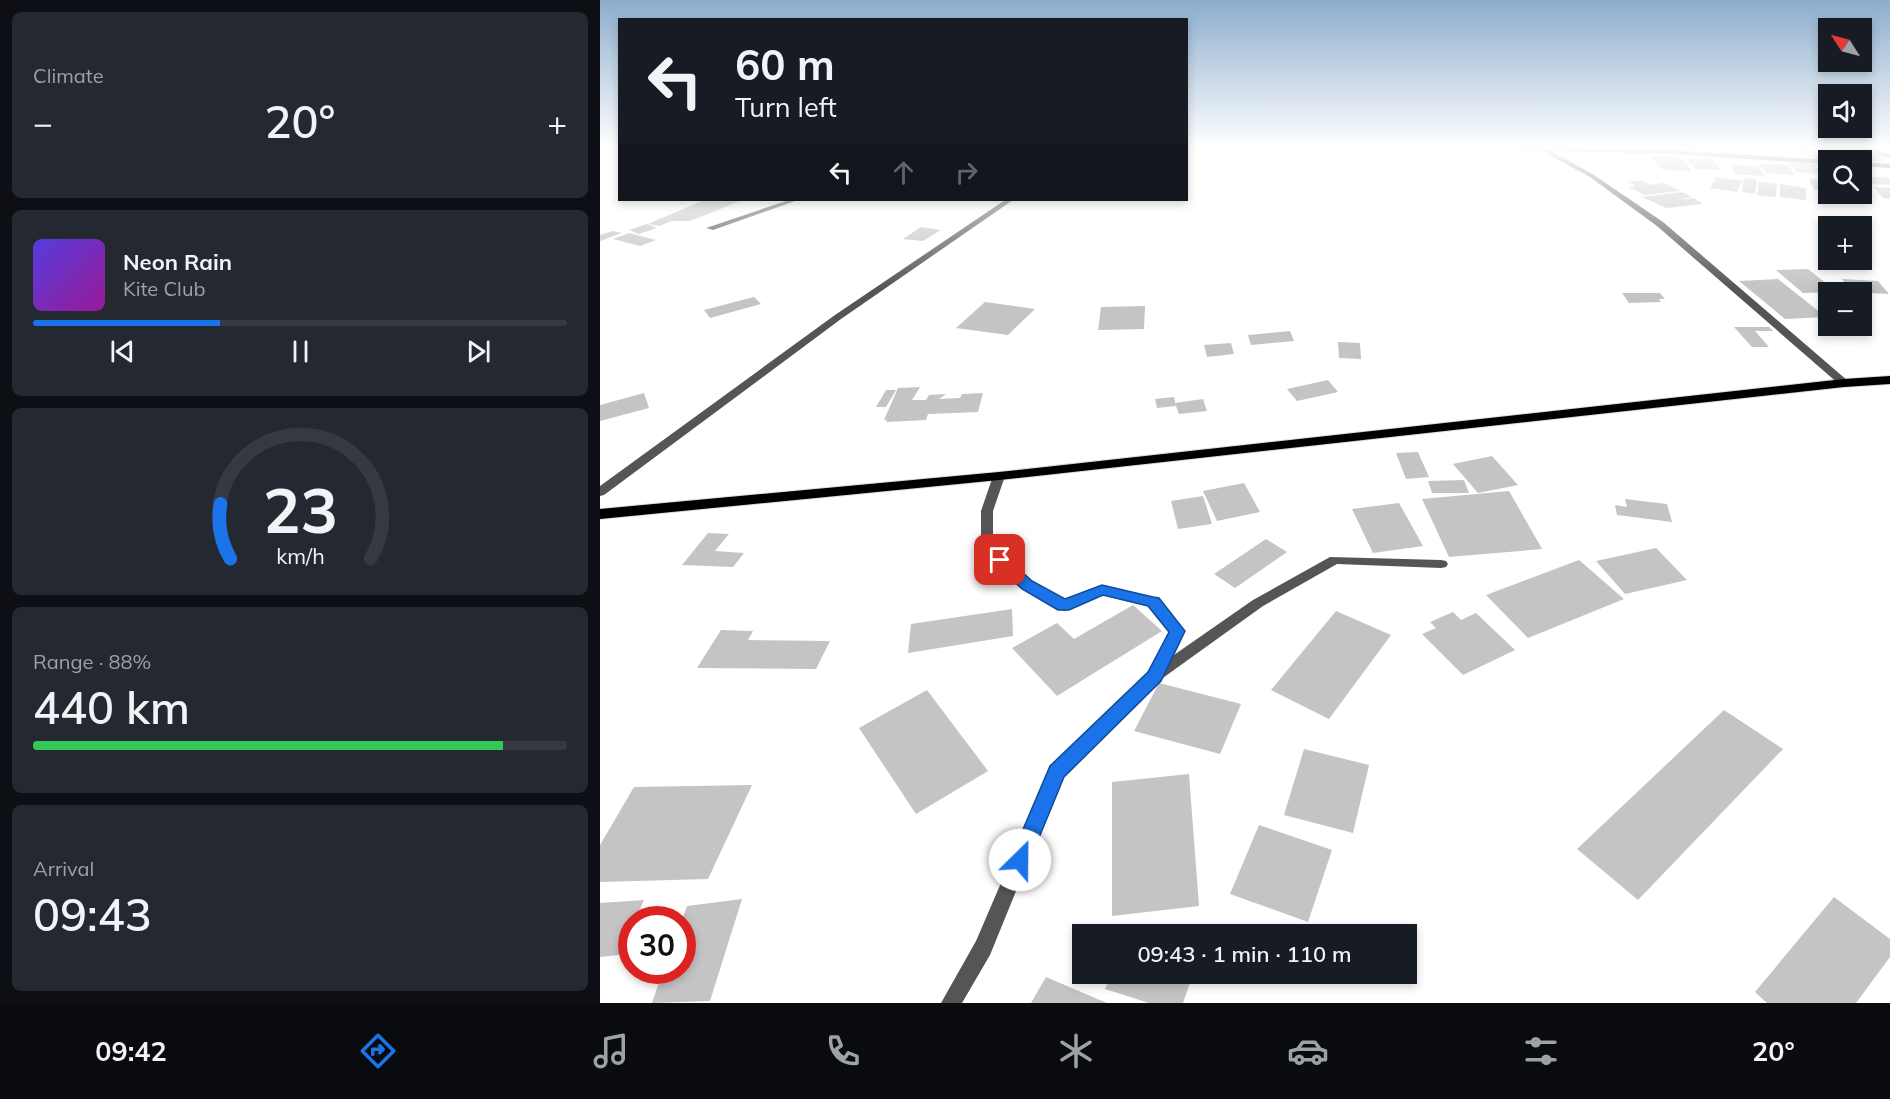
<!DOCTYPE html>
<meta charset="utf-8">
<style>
body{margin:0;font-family:Mulish,sans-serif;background:#242831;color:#f1f3f6;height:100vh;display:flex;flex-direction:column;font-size:22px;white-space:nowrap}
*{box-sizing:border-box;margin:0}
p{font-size:20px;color:#9ea1a6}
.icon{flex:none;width:33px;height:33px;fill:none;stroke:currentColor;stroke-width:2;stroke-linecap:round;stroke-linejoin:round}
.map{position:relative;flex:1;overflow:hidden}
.details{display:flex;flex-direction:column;gap:12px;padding:12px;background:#0d0f14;width:600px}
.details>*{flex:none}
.top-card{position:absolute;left:18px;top:18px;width:570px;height:183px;border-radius:0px;box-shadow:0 3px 9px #0003;background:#171b24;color:#f1f3f6;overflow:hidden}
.needle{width:39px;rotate:306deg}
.controls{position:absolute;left:1218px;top:18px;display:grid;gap:12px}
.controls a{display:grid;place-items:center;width:54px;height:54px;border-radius:0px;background:#171b24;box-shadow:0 3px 9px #0003;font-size:30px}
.speed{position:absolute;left:18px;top:906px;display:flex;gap:12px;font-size:30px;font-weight:700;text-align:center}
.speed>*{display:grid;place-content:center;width:78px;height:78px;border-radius:50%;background:#171b24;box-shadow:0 3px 9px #0003;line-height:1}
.speed .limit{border:9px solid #d22;background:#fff;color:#111}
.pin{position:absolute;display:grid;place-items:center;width:51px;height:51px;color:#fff;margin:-26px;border-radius:12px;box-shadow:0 3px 9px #0006}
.me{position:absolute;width:66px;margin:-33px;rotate:23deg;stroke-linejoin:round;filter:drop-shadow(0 0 4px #0008)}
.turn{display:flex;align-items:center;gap:21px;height:126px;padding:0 18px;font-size:27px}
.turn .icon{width:78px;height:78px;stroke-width:2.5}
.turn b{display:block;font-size:42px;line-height:51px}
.lanes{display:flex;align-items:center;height:57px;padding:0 18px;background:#0003;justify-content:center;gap:30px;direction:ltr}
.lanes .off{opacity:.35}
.big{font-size:45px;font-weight:600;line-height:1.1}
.details .card{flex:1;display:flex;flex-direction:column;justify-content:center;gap:9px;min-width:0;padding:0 21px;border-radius:9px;background:#242831}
.details .dial{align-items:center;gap:0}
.dial svg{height:156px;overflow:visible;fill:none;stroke:#363941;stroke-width:7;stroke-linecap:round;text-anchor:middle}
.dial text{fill:#f1f3f6;stroke:none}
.song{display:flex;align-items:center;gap:18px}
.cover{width:72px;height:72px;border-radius:9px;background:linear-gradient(135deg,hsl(250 70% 55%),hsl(300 70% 35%))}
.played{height:6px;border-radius:3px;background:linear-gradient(90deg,#1a73e8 35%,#363941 35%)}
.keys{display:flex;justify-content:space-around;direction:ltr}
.heat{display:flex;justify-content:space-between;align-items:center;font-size:33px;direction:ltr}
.charge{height:9px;border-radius:4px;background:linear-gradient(90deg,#34c759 88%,#363941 0)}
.trip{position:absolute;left:472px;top:924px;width:345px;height:60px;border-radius:0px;background:#171b24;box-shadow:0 3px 9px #0003;font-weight:600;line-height:60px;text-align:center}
.tab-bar{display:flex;height:96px;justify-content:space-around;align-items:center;background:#090b0e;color:#9ea1a6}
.tab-bar .icon{width:42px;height:42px}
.tab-bar .selected{color:#1a73e8}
.tab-bar b{font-size:27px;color:#f1f3f6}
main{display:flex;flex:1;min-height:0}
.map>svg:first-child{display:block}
.building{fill:#c4c4c4}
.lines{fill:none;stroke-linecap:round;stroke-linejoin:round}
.primary-casing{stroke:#dbdbdb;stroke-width:2}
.street{fill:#555;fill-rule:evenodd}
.primary{fill:#000;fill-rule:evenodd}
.route{fill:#1a73e8;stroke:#114b97;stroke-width:1.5}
</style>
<main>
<section class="details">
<div class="card"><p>Climate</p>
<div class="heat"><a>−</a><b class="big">20°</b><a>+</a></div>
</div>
<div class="card">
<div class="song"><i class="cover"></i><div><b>Neon Rain</b><p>Kite Club</p></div></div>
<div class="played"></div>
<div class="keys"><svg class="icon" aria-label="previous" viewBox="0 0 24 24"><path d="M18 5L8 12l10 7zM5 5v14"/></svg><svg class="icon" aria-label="pause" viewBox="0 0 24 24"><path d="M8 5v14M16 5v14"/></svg><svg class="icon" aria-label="next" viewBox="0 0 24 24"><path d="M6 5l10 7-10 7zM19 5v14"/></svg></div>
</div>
<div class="card dial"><svg viewBox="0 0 100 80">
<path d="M14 69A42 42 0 1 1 86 69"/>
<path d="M14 69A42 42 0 0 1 9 41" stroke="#1a73e8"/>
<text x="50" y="56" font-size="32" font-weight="700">23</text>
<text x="50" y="72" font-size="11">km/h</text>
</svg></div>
<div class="card"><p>Range · 88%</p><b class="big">440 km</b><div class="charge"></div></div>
<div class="card"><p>Arrival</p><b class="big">09:43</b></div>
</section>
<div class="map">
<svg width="1290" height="1003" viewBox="0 0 1290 1003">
<rect width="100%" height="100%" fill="#fff"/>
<!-- building -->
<g class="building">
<polygon points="1199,150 1225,151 1232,158 1206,157"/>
<polygon points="1246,153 1278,155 1285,162 1252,160"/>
<polygon points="1050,156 1079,157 1092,171 1063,170"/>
<polygon points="1086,158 1111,159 1121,170 1095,169"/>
<polygon points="1189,162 1214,163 1223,174 1197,172"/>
<polygon points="1159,163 1187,165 1195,175 1166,173"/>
<polygon points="1130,164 1158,166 1164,176 1135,174"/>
<polygon points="1265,176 1290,178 1290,185 1272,184"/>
<polygon points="1116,177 1142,181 1137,192 1110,188"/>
<polygon points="1144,178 1157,180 1155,194 1142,192"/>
<polygon points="1209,179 1228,180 1228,191 1214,190"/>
<polygon points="1042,180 1050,185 1064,183 1080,191 1044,195 1029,187 1036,186 1029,182"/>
<polygon points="1159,182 1177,184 1176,197 1157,195"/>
<polygon points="1180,184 1206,188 1206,200 1180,197"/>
<polygon points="1274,187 1290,188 1290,199 1283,198"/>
<polygon points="1082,192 1092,197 1074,200 1094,198 1103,204 1066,208 1042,197"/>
<polygon points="104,200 143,200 90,221 72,221 59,226 48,224"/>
<polygon points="47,224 57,228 39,234 29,230"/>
<polygon points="321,227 341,230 323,241 303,239"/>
<polygon points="13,231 22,233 0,241 0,235"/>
<polygon points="29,233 56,240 40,246 13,239"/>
<polygon points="1208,269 1237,292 1203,293 1176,270"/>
<polygon points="1178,279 1226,317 1185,319 1139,281"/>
<polygon points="1242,279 1278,281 1289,294 1252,292"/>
<polygon points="1022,293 1060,293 1065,299 1059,299 1061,302 1029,303"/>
<polygon points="154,297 161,304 110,318 104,310"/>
<polygon points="385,302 435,309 408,335 356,328"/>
<polygon points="545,306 544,329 498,330 501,307"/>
<polygon points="1134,327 1169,327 1173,331 1155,331 1169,347 1152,347"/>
<polygon points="690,331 694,341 651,345 648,335"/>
<polygon points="738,342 760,343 761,359 739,358"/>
<polygon points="631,343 634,354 607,357 604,345"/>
<polygon points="728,380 738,392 697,401 687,389"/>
<polygon points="320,387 312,400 326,400 329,395 346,394 339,399 360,398 362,394 383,393 378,412 328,414 326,420 286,422 287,420 284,420 298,388"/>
<polygon points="286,390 296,390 286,407 276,407"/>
<polygon points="44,393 49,408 0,421 0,405"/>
<polygon points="574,397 576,406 557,408 555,399"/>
<polygon points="603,399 607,411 579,414 575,403"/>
<polygon points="818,452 829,477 806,479 796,453"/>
<polygon points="892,456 918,485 878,493 853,464"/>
<polygon points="864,480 869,493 832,493 828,481"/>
<polygon points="644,483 660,512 617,521 603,491"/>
<polygon points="909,491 942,549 849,557 822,499"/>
<polygon points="603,496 612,524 578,529 571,501"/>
<polygon points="1025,499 1067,504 1072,522 1017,515 1015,505 1027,507"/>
<polygon points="799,503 823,546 773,553 752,509"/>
<polygon points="108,533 129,534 115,551 144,553 133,567 82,565"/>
<polygon points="666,539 687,552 635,588 614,574"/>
<polygon points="1056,548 1087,580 1025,594 996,561"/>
<polygon points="979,560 1024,599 928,638 886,595"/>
<polygon points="533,605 562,631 457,696 412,648 457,623 474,639"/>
<polygon points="412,609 413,636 308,653 311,624"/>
<polygon points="736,611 791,635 729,719 671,690"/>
<polygon points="853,612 861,620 876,613 915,650 863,675 822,634 836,628 830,622"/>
<polygon points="121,630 153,631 148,640 230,641 216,669 97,668"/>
<polygon points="559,683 641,704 620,754 534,731"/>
<polygon points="327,690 388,771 316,814 259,728"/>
<polygon points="1124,710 1183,749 1038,900 977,849"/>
<polygon points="704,749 769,765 753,833 684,815"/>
<polygon points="589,774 599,906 512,916 512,782"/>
<polygon points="152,785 108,879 0,882 0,845 34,787"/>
<polygon points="659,825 732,850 708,922 630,894"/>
<polygon points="1234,897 1290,939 1290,957 1256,1003 1167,1003 1155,992"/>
<polygon points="142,899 110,1001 52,1003 63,970 82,970 82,920 87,906"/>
<polygon points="44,900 35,920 32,920 32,928 19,955 0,957 0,903"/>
<polygon points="512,974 593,974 583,1003 549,1003 505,989"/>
<polygon points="446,977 507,1003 431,1003"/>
</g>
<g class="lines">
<defs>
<polygon id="primary" points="1290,376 1290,384 1244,387 399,480 0,519 0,509 399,472 1244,379"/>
</defs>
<!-- primary casing -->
<use href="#primary" class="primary-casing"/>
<!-- street -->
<g class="street">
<polygon points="908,148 1071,150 1230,160 1228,164 1071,154 951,151 994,175 1063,222 1248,381 1248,385 1240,385 1057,226 990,177 942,151"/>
<polygon points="1261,148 1271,148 1290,155 1290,159"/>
<polygon points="1262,162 1290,164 1290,168 1262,166"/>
<polygon points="189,200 198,200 113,230 106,228"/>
<polygon points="405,200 413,200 241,319 4,495 0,496 0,486 235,315"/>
<polygon points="399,473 405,476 393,511 393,547 432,582 465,600 502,585 553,597 558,599 584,631 571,657 653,600 730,557 841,560 846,561 848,564 846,567 841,568 737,564 663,606 560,680 463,776 390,955 362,1003 341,1003 376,941 451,767 548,673 570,632 548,606 503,595 464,611 422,588 381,548 381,511 393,476"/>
</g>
<!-- primary -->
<use href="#primary" class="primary"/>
</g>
<!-- sky -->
<linearGradient id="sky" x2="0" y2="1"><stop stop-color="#8cadcc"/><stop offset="0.51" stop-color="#fff"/><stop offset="1" stop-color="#fff" stop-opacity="0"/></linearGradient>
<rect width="1290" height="289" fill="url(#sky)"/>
<!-- route -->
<polygon class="route" points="400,555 406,557 432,581 465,599 502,585 553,597 559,598 585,631 561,681 464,777 427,867 420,869 412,867 410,860 450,766 548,672 569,632 548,606 503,595 469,610 458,610 422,589 395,564 393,560"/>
</svg>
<div class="controls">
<a><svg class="needle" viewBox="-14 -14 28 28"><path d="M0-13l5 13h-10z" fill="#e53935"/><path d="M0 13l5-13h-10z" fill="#9ea1a6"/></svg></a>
<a><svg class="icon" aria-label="sound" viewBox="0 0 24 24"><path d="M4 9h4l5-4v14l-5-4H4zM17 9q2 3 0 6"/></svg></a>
<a><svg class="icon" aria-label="search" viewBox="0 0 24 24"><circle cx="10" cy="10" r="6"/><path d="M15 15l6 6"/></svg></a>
<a>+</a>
<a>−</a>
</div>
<div class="speed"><div class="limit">30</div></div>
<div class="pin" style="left:400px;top:560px;background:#d93025"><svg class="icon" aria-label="arrive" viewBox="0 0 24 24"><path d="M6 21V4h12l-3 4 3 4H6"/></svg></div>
<svg class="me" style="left:420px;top:860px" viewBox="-20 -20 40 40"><circle r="19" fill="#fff"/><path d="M0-13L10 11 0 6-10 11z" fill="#1a73e8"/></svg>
<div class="trip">09:43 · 1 min · 110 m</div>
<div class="top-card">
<div class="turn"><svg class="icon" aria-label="left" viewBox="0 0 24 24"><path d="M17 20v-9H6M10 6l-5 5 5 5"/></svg><div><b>60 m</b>Turn left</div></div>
<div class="lanes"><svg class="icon" aria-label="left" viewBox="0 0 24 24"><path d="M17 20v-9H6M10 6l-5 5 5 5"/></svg><svg class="icon off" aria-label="ahead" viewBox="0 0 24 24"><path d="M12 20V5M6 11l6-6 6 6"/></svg><svg class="icon off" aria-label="right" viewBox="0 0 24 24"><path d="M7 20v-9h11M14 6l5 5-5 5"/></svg></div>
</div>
</div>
</main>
<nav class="tab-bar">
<b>09:42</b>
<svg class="icon selected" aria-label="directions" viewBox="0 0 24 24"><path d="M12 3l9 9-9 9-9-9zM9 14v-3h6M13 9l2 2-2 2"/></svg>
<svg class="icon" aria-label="music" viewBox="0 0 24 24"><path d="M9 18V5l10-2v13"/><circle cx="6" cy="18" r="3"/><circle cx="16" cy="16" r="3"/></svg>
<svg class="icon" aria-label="phone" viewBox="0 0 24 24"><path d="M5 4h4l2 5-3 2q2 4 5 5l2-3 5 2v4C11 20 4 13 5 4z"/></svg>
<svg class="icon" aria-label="climate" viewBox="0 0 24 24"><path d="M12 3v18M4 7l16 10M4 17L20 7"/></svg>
<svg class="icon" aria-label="car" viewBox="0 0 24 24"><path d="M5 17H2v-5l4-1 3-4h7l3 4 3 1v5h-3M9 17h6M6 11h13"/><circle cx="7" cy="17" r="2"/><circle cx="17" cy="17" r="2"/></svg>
<svg class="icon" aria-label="filters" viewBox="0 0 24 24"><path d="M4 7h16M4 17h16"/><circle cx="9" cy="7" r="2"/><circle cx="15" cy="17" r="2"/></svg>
<b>20°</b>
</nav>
